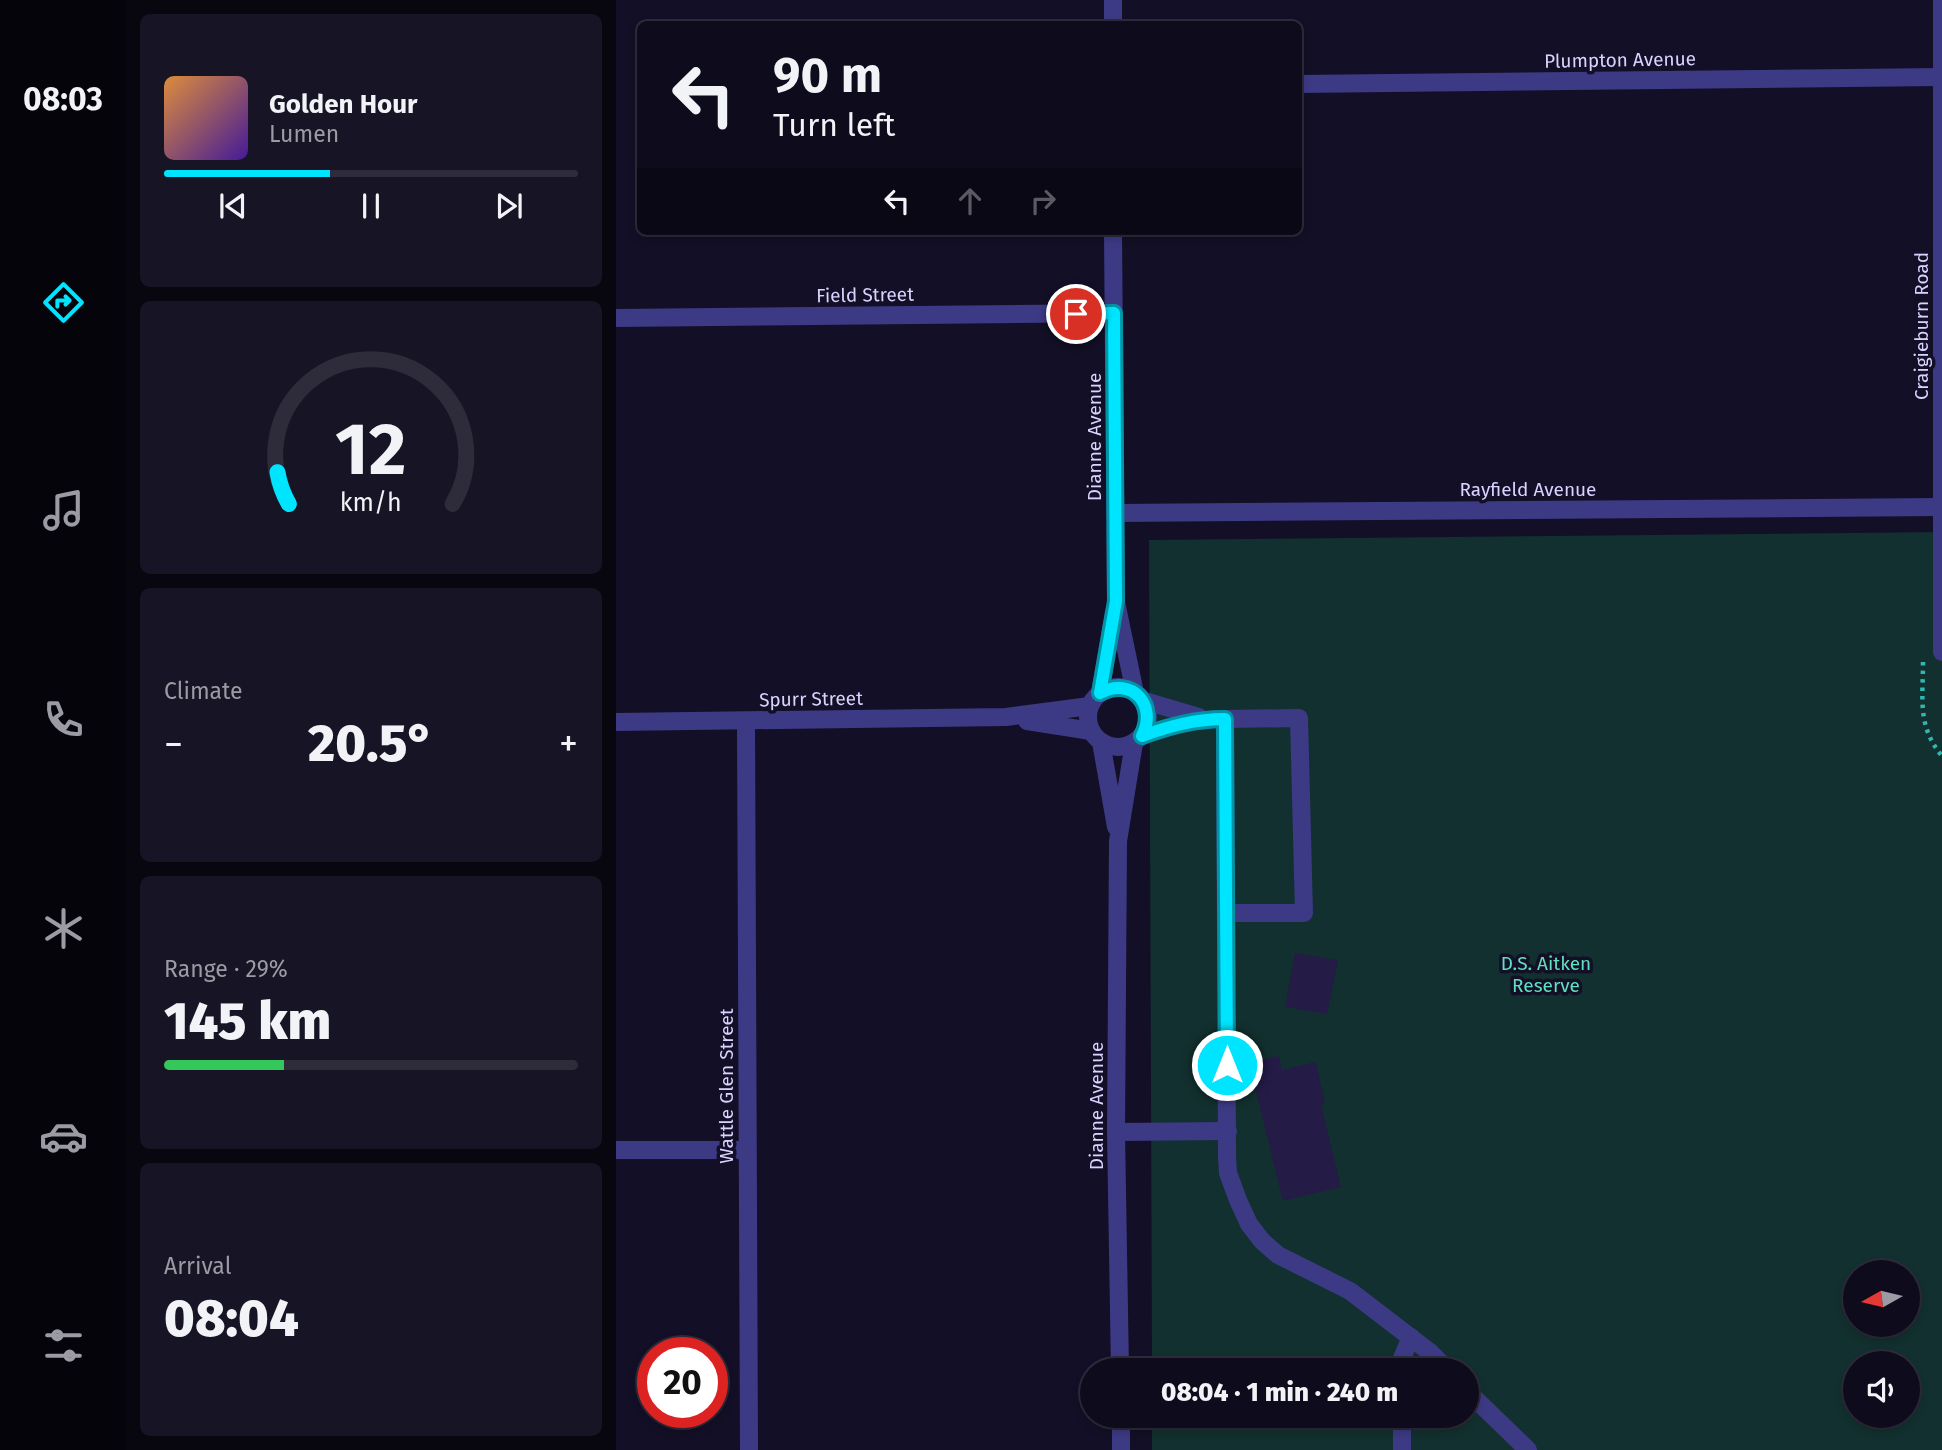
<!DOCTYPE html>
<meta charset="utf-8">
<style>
body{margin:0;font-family:"Fira Sans",sans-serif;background:#171425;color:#f1f3f6;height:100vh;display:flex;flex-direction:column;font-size:26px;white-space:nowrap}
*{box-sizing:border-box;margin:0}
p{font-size:23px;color:#9b9ba3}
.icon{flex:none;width:38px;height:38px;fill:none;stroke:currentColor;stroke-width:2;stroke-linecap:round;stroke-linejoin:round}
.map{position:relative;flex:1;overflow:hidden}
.details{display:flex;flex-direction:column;gap:14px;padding:14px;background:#08060f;width:490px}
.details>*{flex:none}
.guide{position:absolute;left:21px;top:21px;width:665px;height:214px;border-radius:10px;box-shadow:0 4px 10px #0003,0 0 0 2px #2e2b3b;background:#0e0b1c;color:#f1f3f6;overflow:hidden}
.needle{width:46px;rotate:262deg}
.fabs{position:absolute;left:1227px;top:1260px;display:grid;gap:14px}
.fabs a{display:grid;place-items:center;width:77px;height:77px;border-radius:50%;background:#0e0b1c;box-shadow:0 4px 10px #0003,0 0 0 2px #2e2b3b;font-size:35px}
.speed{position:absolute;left:21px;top:1337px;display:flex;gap:14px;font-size:35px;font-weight:700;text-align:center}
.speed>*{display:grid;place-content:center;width:91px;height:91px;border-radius:50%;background:#0e0b1c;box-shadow:0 4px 10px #0003,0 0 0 2px #2e2b3b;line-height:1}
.speed .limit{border:10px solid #d22;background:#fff;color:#111}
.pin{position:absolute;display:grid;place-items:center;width:60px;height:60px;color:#fff;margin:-30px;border:4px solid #fff;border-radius:50%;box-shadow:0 2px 7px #0007}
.me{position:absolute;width:77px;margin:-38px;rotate:0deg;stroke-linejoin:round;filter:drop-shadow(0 0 5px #0008)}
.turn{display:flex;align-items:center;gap:24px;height:147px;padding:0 21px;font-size:32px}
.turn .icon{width:91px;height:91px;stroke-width:2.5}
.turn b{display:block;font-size:49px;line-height:60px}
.lanes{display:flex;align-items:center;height:66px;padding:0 21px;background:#0003;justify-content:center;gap:35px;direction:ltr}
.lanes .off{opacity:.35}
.big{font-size:52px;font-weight:800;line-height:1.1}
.details .card{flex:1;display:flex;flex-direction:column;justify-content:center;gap:10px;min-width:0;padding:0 24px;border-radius:10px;background:#171425}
.details .dial{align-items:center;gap:0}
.dial svg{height:182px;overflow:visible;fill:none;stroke:#2e2b3b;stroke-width:7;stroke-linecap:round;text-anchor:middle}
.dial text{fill:#f1f3f6;stroke:none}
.song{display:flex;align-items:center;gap:21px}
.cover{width:84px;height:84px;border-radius:10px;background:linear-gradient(135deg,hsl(30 70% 55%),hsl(260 70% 35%))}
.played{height:7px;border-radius:4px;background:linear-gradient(90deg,#00e5ff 40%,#2e2b3b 40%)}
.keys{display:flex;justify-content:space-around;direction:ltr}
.heat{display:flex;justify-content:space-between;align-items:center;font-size:38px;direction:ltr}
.charge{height:10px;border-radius:5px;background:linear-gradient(90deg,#34c759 29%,#2e2b3b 0)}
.trip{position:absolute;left:464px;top:1358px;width:399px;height:70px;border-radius:35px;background:#0e0b1c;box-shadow:0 4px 10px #0003,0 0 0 2px #2e2b3b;font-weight:800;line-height:70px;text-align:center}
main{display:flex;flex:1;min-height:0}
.dock{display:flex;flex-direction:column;width:126px;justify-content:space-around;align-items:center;background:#06040b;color:#9b9ba3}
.dock .icon{width:49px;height:49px}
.dock .selected{color:#00e5ff}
.dock b{font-size:32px;color:#f1f3f6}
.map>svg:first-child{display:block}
.green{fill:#12302f;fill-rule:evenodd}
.building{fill:#241b47}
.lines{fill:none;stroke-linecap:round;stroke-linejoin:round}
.path{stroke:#2fb8b0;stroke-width:4.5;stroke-dasharray:3.5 5;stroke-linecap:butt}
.minor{stroke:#3d3a85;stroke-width:18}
.route-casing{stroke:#0095a6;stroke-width:18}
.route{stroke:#00e5ff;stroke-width:12}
.labels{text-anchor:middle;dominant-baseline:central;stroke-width:7;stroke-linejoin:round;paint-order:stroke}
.street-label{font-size:19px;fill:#d9d4ff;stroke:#130f26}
.park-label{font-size:19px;fill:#5fe0c0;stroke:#130f26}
</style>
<main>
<nav class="dock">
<b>08:03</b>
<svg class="icon selected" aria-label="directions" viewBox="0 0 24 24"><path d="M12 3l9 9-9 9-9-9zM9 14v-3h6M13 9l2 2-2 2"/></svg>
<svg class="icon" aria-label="music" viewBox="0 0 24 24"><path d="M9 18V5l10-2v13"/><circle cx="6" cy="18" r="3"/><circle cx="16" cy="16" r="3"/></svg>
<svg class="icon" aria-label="phone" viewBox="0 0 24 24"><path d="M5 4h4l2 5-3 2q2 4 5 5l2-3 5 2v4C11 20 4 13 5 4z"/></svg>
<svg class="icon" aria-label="climate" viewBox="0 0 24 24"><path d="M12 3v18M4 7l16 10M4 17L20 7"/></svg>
<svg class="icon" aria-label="car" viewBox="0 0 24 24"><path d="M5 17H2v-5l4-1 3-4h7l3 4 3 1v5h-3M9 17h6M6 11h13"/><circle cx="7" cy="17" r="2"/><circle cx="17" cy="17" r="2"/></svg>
<svg class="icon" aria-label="filters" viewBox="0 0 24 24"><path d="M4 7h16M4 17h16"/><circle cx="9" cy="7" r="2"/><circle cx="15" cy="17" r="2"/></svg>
</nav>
<section class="details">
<div class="card">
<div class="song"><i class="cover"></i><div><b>Golden Hour</b><p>Lumen</p></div></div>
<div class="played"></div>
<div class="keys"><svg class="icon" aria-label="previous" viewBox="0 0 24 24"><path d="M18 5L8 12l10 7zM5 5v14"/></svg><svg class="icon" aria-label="pause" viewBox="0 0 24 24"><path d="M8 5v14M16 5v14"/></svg><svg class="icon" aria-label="next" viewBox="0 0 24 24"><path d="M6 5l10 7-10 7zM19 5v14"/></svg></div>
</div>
<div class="card dial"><svg viewBox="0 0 100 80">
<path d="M14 69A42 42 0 1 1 86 69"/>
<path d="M14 69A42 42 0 0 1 9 55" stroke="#00e5ff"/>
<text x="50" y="56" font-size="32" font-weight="700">12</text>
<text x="50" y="72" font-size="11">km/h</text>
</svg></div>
<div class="card"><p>Climate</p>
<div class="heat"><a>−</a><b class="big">20.5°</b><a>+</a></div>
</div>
<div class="card"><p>Range · 29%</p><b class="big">145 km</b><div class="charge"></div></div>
<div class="card"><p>Arrival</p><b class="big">08:04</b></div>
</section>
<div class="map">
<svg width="1326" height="1450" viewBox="0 0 1326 1450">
<rect width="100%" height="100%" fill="#130f26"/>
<!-- green -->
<path class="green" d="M1326,532V1450H536V1416H850V1370H536L533,540ZM1239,1272H1292V1325H1239ZM1239,1363H1292V1416H1239Z"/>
<!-- building -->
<g class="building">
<polygon points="679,953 722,960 711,1014 669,1007"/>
<polygon points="663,1056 666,1070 700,1062 709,1104 705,1105 725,1187 667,1201 633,1063"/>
</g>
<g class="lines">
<!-- path -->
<path class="path" d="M1307,662C1307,699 1301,726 1326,756"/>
<!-- minor -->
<g class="minor">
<polyline points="497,0 497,24"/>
<polyline points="1326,0 1326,652"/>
<polyline points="682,84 1326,77"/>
<polyline points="497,231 500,602 519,693"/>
<polyline points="0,318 497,313"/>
<polyline points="499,513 1325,507"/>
<circle cx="502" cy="717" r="30"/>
<polyline points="484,693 498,612"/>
<polyline points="526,700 583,717"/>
<polyline points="130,721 133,1450"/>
<polyline points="411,721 475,731"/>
<polyline points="0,722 390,717 474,706"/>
<path d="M525,736C554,726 579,719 609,719"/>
<polyline points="485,742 500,827"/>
<polyline points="611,913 688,913 683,718 609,719 611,1156 612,1173 622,1200 633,1224 646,1241 662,1255 734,1291 815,1353 832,1370"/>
<polyline points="500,1132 612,1131"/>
<polyline points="0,1150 131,1150"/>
<polyline points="504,1370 500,1132 502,841 518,743"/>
<polyline points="786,1370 786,1358 795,1337"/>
<polyline points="850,1390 912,1450"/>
<polyline points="505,1416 505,1450"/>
<polyline points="786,1416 786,1450"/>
</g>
</g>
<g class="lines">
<defs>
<path id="route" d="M460,314L498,313L500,601L484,693C516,676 542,705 526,736C554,726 579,719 609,719L611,1065"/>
</defs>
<!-- route casing -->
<use href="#route" class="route-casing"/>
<!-- route -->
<use href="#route" class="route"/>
</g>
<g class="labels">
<!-- street labels -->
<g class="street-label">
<text transform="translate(1004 60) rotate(-1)">Plumpton Avenue</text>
<text transform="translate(249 295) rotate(-1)">Field Street</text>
<text transform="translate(1305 326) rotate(-90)">Craigieburn Road</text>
<text transform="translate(478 437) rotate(-90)">Dianne Avenue</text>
<text x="912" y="489">Rayfield Avenue</text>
<text transform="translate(195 699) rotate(-1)">Spurr Street</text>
<text transform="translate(110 1086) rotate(-90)">Wattle Glen Street</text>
<text transform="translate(480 1106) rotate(-90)">Dianne Avenue</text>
</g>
<!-- park labels -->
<g class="park-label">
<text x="930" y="963">D.S. Aitken<tspan x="930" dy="22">Reserve</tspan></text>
</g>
</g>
</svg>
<div class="fabs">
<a><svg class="needle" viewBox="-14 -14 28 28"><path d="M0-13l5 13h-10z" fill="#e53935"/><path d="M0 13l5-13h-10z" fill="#9b9ba3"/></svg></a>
<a><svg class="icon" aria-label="sound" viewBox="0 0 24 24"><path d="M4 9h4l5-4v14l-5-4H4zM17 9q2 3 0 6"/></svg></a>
</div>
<div class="speed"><div class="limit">20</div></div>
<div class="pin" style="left:460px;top:314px;background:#d93025"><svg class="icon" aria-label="arrive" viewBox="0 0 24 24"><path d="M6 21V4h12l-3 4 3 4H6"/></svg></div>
<svg class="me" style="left:611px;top:1065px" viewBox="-20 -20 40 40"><circle r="17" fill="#00e5ff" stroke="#fff" stroke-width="3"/><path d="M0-11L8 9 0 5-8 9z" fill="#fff"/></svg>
<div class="trip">08:04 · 1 min · 240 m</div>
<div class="guide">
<div class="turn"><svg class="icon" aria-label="left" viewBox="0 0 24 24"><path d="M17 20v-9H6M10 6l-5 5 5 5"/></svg><div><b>90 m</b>Turn left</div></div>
<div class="lanes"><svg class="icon" aria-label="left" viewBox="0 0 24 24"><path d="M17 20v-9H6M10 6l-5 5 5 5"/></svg><svg class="icon off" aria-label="ahead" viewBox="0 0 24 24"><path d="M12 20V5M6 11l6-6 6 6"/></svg><svg class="icon off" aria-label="right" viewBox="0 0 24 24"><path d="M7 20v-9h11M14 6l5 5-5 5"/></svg></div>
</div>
</div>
</main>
